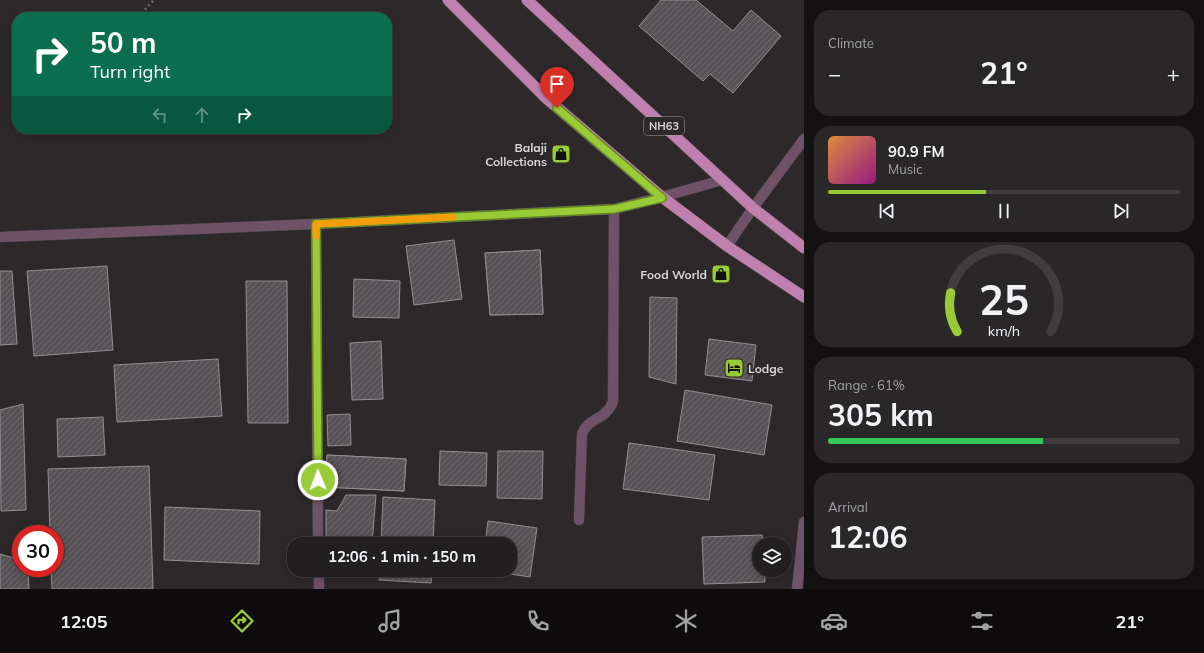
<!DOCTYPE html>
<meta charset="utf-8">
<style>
body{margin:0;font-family:Mulish,sans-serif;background:#2a2729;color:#f1f3f6;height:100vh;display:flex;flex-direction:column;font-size:15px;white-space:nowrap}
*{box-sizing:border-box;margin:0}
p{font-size:13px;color:#a2a2a5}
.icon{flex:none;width:22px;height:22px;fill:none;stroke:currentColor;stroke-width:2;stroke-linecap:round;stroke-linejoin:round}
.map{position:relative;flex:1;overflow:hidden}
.sheet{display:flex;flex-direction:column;gap:10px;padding:10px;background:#131112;width:400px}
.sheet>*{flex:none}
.top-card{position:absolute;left:12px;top:12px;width:380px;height:122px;border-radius:16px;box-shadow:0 2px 10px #0003,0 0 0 1px #3f3d3e;background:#0b6e4f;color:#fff;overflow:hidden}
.fabs{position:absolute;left:752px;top:537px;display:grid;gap:8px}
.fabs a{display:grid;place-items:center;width:40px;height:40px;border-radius:50%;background:#221f20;box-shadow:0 2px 10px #0003,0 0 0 1px #3f3d3e;font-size:20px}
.speed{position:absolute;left:12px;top:525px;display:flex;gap:8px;font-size:20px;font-weight:700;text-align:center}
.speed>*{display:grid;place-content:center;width:52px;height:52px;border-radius:50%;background:#221f20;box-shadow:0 2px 10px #0003,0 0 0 1px #3f3d3e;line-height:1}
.speed .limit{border:6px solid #d22;background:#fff;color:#111}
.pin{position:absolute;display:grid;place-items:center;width:34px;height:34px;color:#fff;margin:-41px -17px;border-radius:50% 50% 50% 0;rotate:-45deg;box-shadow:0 0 4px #0007}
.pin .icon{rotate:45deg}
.me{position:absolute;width:44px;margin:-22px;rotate:359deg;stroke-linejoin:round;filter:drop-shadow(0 0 3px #0008)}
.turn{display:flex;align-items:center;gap:14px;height:84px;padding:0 12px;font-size:18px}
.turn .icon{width:52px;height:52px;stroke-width:2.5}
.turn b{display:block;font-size:28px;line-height:34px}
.lanes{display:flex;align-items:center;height:38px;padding:0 12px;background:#0003;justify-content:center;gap:20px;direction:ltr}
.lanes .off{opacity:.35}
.big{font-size:30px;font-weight:700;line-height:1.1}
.sheet .card{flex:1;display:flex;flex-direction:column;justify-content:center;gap:6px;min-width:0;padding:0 14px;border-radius:16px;background:#2a2729}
.sheet .dial{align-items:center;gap:0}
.dial svg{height:104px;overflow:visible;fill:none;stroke:#3f3d3e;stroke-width:7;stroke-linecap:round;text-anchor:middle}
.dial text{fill:#f1f3f6;stroke:none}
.song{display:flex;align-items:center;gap:12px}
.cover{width:48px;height:48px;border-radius:6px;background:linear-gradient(135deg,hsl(30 70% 55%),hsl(310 70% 35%))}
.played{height:4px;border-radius:2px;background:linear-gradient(90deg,#99cb36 45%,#3f3d3e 45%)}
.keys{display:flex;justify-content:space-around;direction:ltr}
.heat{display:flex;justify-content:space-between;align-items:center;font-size:22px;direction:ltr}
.charge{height:6px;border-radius:3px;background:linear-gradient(90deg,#34c759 61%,#3f3d3e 0)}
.trip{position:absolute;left:287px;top:537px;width:230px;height:40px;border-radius:16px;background:#221f20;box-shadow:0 2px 10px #0003,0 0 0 1px #3f3d3e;font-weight:700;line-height:40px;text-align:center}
.tab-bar{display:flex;height:64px;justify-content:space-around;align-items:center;background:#0e0c0d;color:#a2a2a5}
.tab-bar .icon{width:28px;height:28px}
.tab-bar .current{color:#99cb36}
.tab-bar b{font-size:18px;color:#f1f3f6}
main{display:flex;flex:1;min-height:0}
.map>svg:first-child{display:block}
.building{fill:url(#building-hatch);stroke:#938e91}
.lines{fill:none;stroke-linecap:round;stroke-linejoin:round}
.minor-casing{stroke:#484446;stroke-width:11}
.tertiary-casing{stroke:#484446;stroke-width:11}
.trunk-casing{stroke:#484446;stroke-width:12}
.path{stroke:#6f6c6e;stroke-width:2.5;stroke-dasharray:2 3;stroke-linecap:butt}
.minor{stroke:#6f5267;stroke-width:10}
.tertiary{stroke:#6f5267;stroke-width:10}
.trunk{stroke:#bf80ae;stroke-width:11}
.route-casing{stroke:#638423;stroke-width:10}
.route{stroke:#99cb36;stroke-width:7}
.slow{stroke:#f59e0b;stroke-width:7}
.labels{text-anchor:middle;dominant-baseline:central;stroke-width:4;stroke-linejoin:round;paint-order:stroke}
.shield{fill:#2d292b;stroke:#a3a1a2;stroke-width:1}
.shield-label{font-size:11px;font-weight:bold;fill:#d6d4d5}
.poi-label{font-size:12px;font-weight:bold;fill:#d6d4d5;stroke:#2d292b;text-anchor:end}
</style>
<main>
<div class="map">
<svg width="804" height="589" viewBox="0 0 804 589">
<defs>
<pattern id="building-hatch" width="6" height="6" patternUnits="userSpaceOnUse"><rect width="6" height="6" fill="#575255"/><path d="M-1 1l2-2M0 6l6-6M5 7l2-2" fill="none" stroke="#6e6a6d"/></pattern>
</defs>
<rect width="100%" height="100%" fill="#2d292b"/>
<!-- building -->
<g class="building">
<polygon points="661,0 696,0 733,31 751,10 781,36 733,93 710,74 703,81 639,26"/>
<polygon points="454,240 462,299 414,305 406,246"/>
<polygon points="540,250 543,314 490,315 485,253"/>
<polygon points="540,250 543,314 490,315 485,253"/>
<polygon points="107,266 113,350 34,356 27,271"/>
<polygon points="0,271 12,271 17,344 0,345"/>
<polygon points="354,279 400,281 399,318 353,317"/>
<polygon points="246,281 287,281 288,423 248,423"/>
<polygon points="650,297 677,298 676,384 649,377"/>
<polygon points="709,339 756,345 752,381 705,375"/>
<polygon points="381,341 383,399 352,400 350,343"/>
<polygon points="218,359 222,416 117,422 114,365"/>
<polygon points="685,390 772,405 764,455 677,441"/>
<polygon points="23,404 26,510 1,511 0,410"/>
<polygon points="350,414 351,445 328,446 327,415"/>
<polygon points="103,417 105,455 58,457 57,419"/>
<polygon points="629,443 715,455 709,500 623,489"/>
<polygon points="440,451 487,453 486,486 439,485"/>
<polygon points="498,451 543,451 542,499 497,498"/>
<polygon points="327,455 406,459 404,491 325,487"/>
<polygon points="327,455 406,459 404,491 325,487"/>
<polygon points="149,466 153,589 52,589 51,568 55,568 55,534 50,534 48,469"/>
<polygon points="346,495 376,495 372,544 326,544 326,510 337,511"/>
<polygon points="383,497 435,500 433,544 381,544"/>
<polygon points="165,507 260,511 259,564 164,560"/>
<polygon points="488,521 537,528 530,577 485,570 510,570 510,544 485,544"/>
<polygon points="762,535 763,544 759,544 759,570 764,570 765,582 704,584 702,537"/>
<polygon points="0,554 21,560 21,568 28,568 29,589 0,589"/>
<polygon points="337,570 370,570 370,574 336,572"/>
<polygon points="379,570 432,570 431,583 379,580"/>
</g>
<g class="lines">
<defs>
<g id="minor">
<polyline points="316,224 318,544"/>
<polyline points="0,237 316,224 614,209 662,197 722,180"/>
<path d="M579,520L582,434C587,418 607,420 613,401L614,209"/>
<polyline points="319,570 319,589"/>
<polyline points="797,589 804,522"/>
</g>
<polyline id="tertiary" points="727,246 753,208 804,139"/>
<g id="trunk">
<polyline points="448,0 546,98 662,197 727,246 804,297"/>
<polyline points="527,0 753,208 804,248"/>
</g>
</defs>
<!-- minor casing -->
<use href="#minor" class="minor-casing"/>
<!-- tertiary casing -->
<use href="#tertiary" class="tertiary-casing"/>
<!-- trunk casing -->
<use href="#trunk" class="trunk-casing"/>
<!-- path -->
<polyline class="path" points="138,17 154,0"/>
<!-- minor -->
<use href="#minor" class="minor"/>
<!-- tertiary -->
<use href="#tertiary" class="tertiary"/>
<!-- trunk -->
<use href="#trunk" class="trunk"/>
</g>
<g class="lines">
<defs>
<polyline id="route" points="318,480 316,224 614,209 662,198 557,108"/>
</defs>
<!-- route casing -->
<use href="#route" class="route-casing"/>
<!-- route -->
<use href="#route" class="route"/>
<!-- slow -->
<polyline class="slow" points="316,236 316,224 453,217"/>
</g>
<!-- icons -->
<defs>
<symbol id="shop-square" viewBox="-11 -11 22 22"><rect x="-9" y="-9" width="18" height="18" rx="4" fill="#99cb36" stroke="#2d292b"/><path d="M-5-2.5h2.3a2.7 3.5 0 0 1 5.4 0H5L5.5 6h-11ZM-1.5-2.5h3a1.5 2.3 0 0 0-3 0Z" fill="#111"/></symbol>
<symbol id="hotel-square" viewBox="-11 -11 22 22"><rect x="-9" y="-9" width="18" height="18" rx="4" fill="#99cb36" stroke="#2d292b"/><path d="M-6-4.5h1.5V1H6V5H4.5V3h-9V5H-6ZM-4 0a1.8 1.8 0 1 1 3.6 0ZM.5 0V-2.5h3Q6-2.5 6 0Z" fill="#111"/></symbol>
</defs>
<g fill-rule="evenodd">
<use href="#shop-square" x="550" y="143" width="22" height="22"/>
<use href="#shop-square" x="710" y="263" width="22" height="22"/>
<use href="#hotel-square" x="723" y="357" width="22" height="22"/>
</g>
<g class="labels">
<!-- shield labels -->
<rect class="shield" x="644" y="117" width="40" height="18" rx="3"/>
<g class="shield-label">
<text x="664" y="126">NH63</text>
</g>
<!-- poi labels -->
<g class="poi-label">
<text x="547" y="147">Balaji<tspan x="547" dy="14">Collections</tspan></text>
<text x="707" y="274">Food World</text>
<text x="748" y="368" text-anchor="start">Lodge</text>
</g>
</g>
</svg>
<div class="fabs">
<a><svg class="icon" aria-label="layers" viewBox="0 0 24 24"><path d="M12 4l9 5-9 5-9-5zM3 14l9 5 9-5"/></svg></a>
</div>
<div class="speed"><div class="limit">30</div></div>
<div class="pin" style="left:557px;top:108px;background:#d93025"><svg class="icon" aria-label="arrive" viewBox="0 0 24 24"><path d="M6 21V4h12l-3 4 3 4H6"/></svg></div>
<svg class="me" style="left:318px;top:480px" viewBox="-20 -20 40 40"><circle r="17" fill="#99cb36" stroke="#fff" stroke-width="3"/><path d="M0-11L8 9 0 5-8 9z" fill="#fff"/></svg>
<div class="trip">12:06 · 1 min · 150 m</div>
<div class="top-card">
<div class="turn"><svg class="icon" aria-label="right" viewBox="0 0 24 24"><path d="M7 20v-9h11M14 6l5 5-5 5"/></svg><div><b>50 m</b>Turn right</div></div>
<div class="lanes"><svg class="icon off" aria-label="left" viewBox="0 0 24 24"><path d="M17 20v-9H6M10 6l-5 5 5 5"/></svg><svg class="icon off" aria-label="ahead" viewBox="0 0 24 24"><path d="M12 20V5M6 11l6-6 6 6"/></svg><svg class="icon" aria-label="right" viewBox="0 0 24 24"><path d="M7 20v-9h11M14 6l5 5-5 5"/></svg></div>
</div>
</div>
<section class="sheet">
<div class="card"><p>Climate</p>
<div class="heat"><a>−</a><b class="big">21°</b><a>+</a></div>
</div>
<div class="card">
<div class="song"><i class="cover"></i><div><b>90.9 FM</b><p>Music</p></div></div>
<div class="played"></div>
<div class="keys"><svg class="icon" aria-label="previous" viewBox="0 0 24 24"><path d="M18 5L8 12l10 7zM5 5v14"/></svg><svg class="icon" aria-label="pause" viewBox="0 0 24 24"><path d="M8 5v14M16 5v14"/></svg><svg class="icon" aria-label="next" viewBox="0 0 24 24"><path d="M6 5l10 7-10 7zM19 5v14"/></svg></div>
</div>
<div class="card dial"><svg viewBox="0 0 100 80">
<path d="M14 69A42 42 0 1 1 86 69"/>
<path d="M14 69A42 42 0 0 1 9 39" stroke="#99cb36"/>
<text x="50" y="56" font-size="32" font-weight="700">25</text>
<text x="50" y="72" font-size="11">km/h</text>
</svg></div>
<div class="card"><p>Range · 61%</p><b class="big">305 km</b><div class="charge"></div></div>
<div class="card"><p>Arrival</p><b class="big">12:06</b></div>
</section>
</main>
<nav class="tab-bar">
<b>12:05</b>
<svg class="icon current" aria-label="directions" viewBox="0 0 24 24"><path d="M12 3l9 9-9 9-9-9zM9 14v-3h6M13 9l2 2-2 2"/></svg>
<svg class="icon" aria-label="music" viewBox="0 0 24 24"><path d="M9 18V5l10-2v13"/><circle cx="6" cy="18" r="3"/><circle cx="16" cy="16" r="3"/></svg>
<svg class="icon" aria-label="phone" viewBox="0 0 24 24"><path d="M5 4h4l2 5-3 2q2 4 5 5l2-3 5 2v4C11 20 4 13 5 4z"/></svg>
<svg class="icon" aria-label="climate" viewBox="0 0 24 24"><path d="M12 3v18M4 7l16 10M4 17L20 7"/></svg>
<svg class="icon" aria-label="car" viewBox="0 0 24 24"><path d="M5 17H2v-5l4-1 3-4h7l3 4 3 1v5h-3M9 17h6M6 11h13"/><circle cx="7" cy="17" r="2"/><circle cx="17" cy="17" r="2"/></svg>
<svg class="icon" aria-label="filters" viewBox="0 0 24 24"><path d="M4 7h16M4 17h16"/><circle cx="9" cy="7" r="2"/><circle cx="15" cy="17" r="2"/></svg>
<b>21°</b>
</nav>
